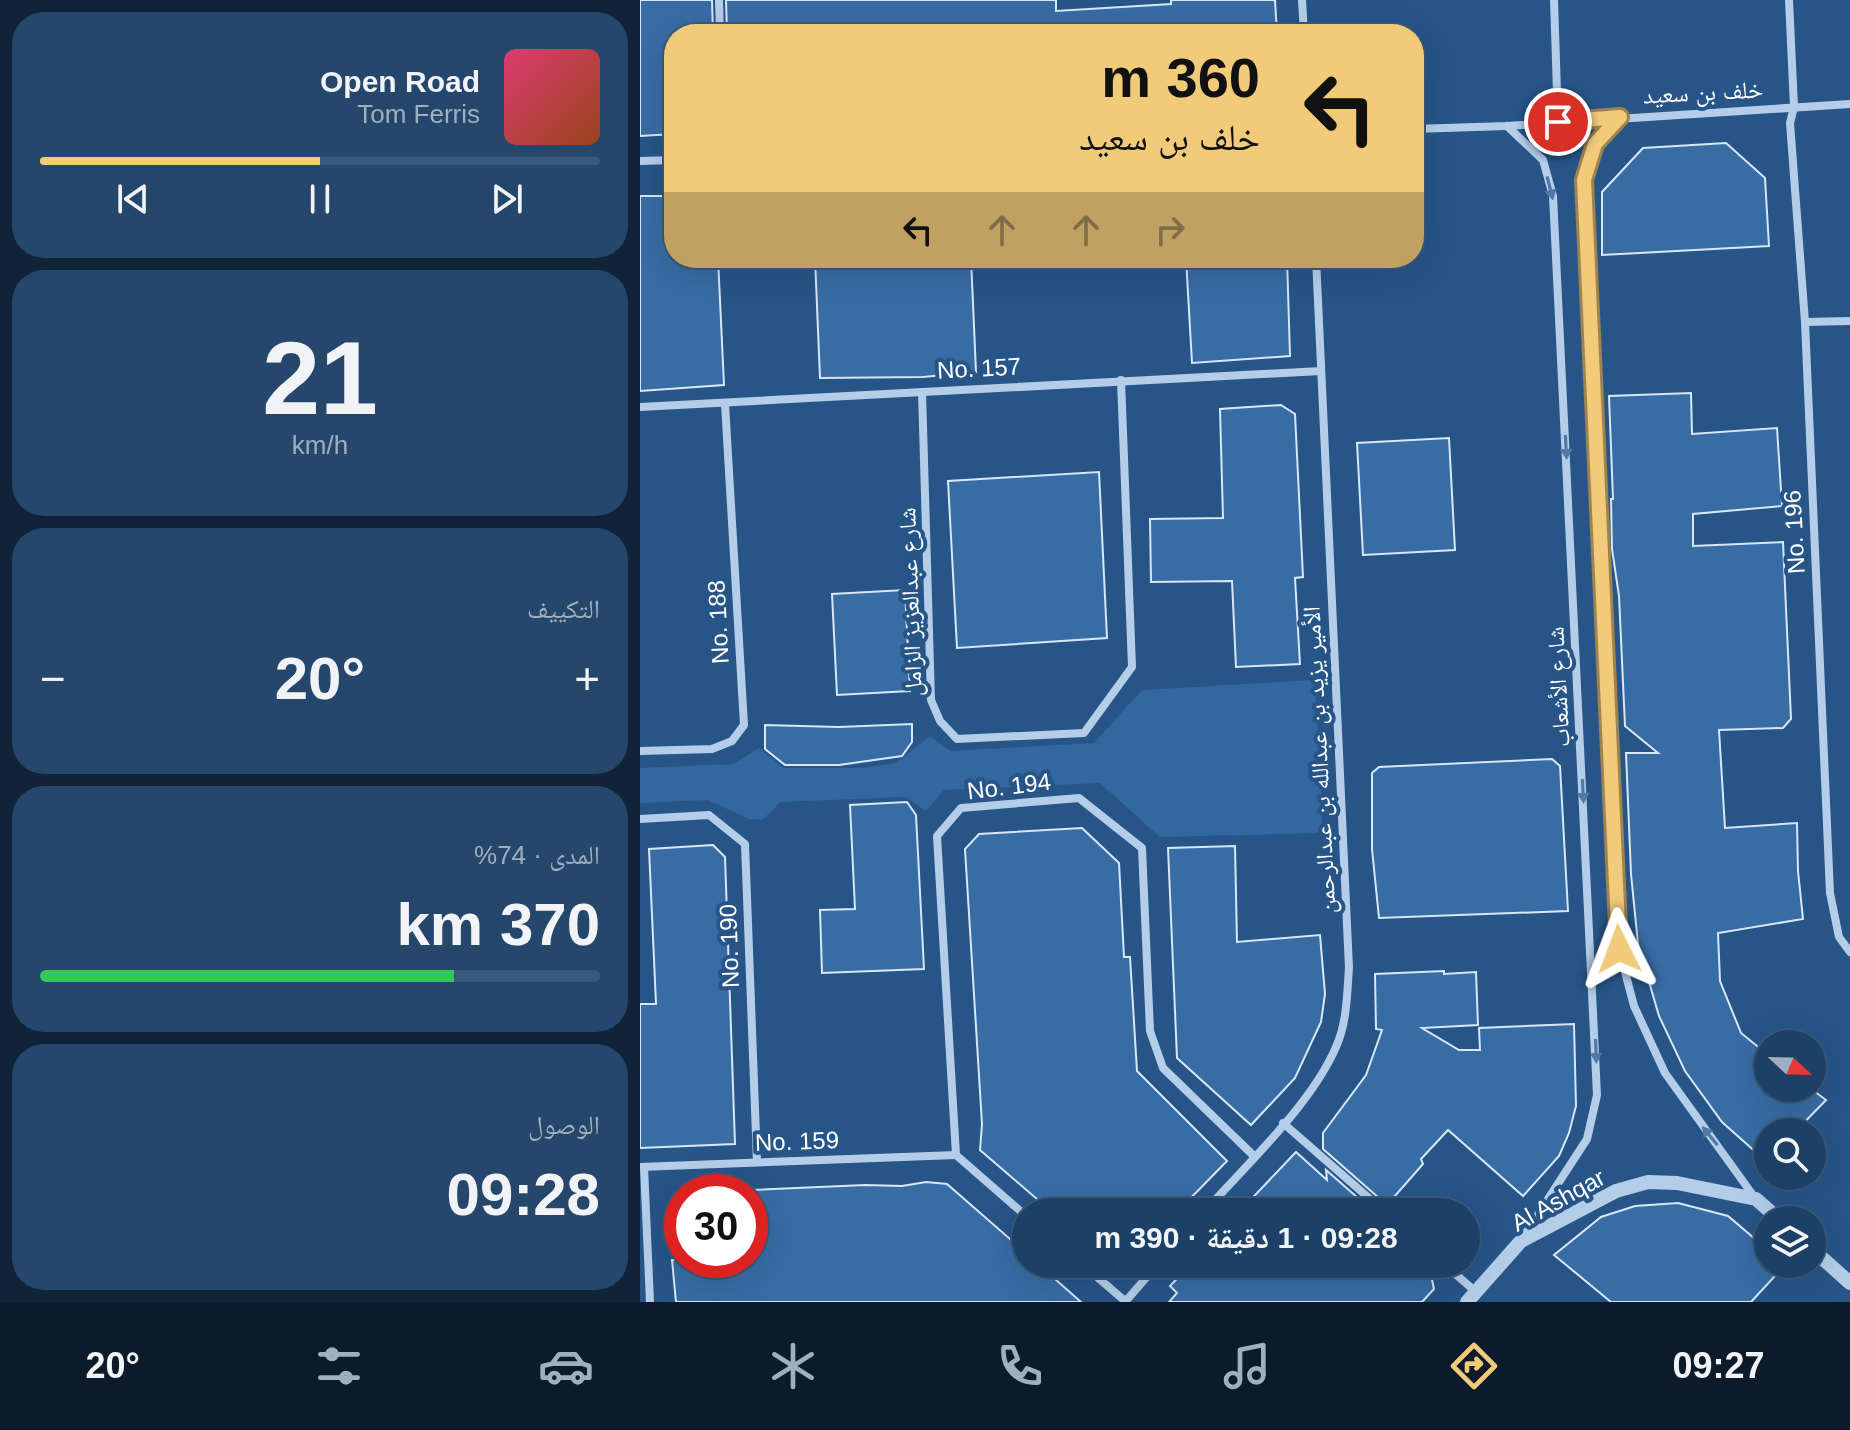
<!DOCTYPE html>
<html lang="ar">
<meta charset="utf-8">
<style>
body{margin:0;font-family:Arial,"Noto Naskh Arabic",sans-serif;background:#25476c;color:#f1f3f6;direction:rtl;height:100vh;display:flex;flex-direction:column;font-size:30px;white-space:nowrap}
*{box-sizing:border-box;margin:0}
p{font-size:26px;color:#a0afbf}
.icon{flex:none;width:44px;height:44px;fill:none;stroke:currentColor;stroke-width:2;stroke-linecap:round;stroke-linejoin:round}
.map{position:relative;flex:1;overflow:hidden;direction:ltr}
.drawer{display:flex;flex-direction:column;gap:12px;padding:12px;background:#102338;width:640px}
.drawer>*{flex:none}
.top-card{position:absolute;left:24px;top:24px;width:760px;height:244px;border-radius:32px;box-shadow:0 8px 32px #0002,0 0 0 2px #3b597a;direction:rtl;background:#f1ca7a;color:#111;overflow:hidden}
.needle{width:52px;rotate:112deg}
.buttons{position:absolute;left:1114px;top:1030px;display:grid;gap:16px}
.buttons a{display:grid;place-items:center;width:72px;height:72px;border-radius:50%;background:#1d4066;box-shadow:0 8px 32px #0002,0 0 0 2px #3b597a;font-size:40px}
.speed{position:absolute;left:24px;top:1174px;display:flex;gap:16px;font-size:40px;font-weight:700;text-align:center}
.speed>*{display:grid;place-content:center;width:104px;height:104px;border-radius:50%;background:#1d4066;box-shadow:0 8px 32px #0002,0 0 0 2px #3b597a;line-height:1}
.speed .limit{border:12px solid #d22;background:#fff;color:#111}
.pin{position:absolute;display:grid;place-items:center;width:68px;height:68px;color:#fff;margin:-34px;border:4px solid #fff;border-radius:50%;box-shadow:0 2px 8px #0007}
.me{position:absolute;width:88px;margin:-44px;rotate:357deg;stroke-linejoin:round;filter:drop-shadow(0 0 6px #0008)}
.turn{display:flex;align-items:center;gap:28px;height:168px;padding:0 32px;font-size:36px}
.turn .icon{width:104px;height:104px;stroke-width:2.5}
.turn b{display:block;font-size:56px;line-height:68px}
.lanes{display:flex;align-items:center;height:76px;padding:0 32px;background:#0003;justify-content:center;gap:40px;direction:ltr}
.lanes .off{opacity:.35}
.big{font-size:60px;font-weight:800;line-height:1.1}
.drawer .card{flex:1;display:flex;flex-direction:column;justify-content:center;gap:12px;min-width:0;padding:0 28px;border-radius:32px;background:#25476c}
.drawer .dial{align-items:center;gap:0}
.dial b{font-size:104px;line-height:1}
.song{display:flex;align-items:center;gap:24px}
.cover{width:96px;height:96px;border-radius:12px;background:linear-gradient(135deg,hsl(340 70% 55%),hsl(20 70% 35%))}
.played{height:8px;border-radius:4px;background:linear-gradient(90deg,#f1ca7a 50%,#3b597a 50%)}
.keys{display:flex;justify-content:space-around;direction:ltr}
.heat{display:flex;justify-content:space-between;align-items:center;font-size:44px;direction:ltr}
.charge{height:12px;border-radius:6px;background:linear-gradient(90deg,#34c759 74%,#3b597a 0)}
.trip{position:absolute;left:372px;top:1198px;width:468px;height:80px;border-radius:40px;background:#1d4066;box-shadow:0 8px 32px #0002,0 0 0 2px #3b597a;font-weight:800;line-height:80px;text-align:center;direction:rtl}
.tabs{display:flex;height:128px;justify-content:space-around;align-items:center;background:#0c1a29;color:#a0afbf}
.tabs .icon{width:56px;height:56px}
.tabs .selected{color:#f1ca7a}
.tabs b{font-size:36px;color:#f1f3f6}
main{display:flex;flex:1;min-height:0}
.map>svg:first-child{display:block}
.green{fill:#3267a0}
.building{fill:#386ca5;stroke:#d8e7f7;stroke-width:2}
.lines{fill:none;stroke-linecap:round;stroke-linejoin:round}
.minor{stroke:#b4cee9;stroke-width:8}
.tertiary{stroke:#b4cee9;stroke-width:14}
.oneway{fill:#5179a5}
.route-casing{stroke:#9d834f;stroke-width:20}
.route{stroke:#f1ca7a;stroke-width:14}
.labels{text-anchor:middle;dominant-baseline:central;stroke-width:8;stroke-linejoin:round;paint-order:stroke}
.street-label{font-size:24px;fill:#fff;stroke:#275588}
</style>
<main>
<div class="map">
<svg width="1210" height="1302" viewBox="0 0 1210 1302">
<rect width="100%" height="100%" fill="#275588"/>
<!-- green -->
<polygon class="green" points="675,680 683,833 520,837 460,783 304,790 286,811 266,797 141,802 122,820 109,819 68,800 0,803 0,768 94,764 119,748 144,768 221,768 256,763 290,736 311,751 454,743 502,690"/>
<!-- building -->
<g class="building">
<polygon points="0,0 72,0 73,34 34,34 34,134 0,136"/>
<polygon points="86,0 416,0 416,11 531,4 531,0 635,0 637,34 87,34"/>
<polygon points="1086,143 1125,178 1129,246 962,255 962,192 1003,148"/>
<polygon points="0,196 34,196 34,258 78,258 84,385 0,391"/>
<polygon points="175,258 331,258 336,372 283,377 180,378"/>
<polygon points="546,258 647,258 650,356 552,363"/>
<polygon points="1051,393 1052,434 1137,428 1142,506 1053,514 1053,546 1143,542 1151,719 1143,728 1079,730 1085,828 1157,823 1158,871 1163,919 1078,933 1080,981 1101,1033 1128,1055 1128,1088 1170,1088 1186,1100 1155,1132 1128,1132 1128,1163 1082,1122 1045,1071 1019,1016 998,944 991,874 986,753 1018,753 985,726 979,596 972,549 971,499 973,499 969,396"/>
<polygon points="641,405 655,414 663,577 655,578 660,664 596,667 592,581 511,582 510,519 583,518 580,409"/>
<polygon points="809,438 815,550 723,555 717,443"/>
<polygon points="459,472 467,638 317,648 308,481"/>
<polygon points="265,590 270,691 197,695 192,594"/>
<polygon points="272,724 272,742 262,756 199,765 145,765 125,749 125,725 199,727"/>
<polygon points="912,759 920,766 928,911 739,918 732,849 732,773 739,767"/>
<polygon points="267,802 276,815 284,969 182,973 180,910 215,909 210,805"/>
<polygon points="442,828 479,863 484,957 490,957 497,1071 587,1161 537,1212 412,1212 340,1150 342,1124 325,849 339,834"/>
<polygon points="73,845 85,857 95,1144 0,1148 0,1004 16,1004 9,849"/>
<polygon points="595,846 597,942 680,935 685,994 681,1022 655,1078 611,1125 537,1058 528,848"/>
<polygon points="804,971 804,974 836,972 838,1025 782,1028 819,1050 840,1050 839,1028 934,1024 936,1106 929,1133 919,1156 883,1196 808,1130 781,1159 783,1164 747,1205 683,1149 683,1133 726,1075 742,1030 736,1029 735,974"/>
<polygon points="656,1152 687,1180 686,1170 734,1212 599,1212"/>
<polygon points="286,1182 307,1184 386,1253 386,1264 398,1264 441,1302 36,1302 32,1260 110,1260 110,1190 225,1185 262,1186"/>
<polygon points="1038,1203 1088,1216 1128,1250 1128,1264 1146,1264 1111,1302 971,1302 914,1255 961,1217 995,1206"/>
<polygon points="551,1264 778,1264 791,1275 794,1289 782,1302 529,1302 537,1293 530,1286"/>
</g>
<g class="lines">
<!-- minor -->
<g class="minor">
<polyline points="79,0 80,34"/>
<polyline points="662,0 664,34"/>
<polyline points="914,0 918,122"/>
<polyline points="1149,0 1154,107 1150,123 1165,322 1190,893 1199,937 1210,952"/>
<polyline points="980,117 955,144 944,180 979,949 994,1006 1025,1073 1115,1198"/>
<polyline points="867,126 903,160 913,196 957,1095 947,1139 884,1236"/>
<polyline points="774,129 867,126 1210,104"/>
<polyline points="0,161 34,160"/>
<polyline points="1165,322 1210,321"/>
<polyline points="282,392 291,700 300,721 317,739 444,733 492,667 481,380"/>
<polyline points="0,407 681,371"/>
<polyline points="0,751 72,749 92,741 104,725 85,404"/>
<polyline points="0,819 69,815 105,844 117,1162"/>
<polyline points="643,1123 745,1212"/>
<polyline points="0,1167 316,1155"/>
<polyline points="4,1167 10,1302"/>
<path d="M564,1212C607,1164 671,1105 696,1047C707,1023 707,994 709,968L676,258"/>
<polyline points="386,1216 316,1155 297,836 321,808 439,798 502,848 510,1031 523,1068 614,1156"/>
<polyline points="442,1264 485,1301"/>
<polyline points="804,1264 836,1292"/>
<polyline points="485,1302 518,1264"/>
</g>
<!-- tertiary -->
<g class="tertiary">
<polyline points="1172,1249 1210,1283"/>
<polyline points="827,1302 881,1241 976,1191 1008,1182 1037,1183 1116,1199 1140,1220"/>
</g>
</g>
<!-- one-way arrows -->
<defs><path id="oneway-solid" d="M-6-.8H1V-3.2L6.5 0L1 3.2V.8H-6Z" transform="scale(2)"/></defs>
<g class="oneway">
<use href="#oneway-solid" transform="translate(910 188) rotate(76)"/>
<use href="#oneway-solid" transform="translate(926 447) rotate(87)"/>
<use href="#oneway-solid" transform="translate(943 791) rotate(87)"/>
<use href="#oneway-solid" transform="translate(956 1051) rotate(88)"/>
<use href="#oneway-solid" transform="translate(1070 1136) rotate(-129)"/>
</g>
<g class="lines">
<defs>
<polyline id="route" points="918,122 980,117 955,144 944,180 979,949"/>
</defs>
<!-- route casing -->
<use href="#route" class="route-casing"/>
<!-- route -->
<use href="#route" class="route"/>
</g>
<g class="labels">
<!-- street labels -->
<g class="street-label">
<text transform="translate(1063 92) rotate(-3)">خلف بن سعيد</text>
<text transform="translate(339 368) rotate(-3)">No. 157</text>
<text transform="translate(1154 532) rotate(-93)">No. 196</text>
<text transform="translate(270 602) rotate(-92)">شارع عبدالعزيز الزامل</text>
<text transform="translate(78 622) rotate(-93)">No. 188</text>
<text transform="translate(918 687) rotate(-93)">شارع الأشعاب</text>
<text transform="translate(679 760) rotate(-93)">الأمير يزيد بن عبدالله بن عبدالرحمن</text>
<text transform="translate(369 786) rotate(-7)">No. 194</text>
<text transform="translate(89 946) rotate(-92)">No. 190</text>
<text transform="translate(157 1141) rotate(-2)">No. 159</text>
<text transform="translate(918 1200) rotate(-29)">Al Ashqar</text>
</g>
</g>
</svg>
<div class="buttons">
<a><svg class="needle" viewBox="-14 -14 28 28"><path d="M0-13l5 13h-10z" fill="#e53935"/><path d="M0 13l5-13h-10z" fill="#a0afbf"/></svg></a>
<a><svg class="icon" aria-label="search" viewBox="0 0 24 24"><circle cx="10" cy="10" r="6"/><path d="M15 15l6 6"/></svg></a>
<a><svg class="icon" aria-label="layers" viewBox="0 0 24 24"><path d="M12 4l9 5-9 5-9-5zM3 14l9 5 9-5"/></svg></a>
</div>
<div class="speed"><div class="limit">30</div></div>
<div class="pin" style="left:918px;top:122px;background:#d93025"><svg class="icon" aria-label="arrive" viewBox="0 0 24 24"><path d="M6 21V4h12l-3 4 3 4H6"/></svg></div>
<svg class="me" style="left:979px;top:949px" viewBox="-20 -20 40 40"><path d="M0-17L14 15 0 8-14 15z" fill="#f1ca7a" stroke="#fff" stroke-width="4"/></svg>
<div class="trip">09:28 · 1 دقيقة · 390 m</div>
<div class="top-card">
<div class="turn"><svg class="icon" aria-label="left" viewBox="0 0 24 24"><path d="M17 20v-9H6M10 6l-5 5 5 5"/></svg><div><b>360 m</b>خلف بن سعيد</div></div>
<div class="lanes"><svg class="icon" aria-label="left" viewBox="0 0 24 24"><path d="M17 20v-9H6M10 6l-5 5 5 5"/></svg><svg class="icon off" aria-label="ahead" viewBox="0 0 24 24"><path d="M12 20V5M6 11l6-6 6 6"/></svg><svg class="icon off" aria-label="ahead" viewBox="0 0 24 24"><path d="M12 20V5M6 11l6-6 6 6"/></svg><svg class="icon off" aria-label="right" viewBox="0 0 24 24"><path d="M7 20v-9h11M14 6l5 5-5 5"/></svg></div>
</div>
</div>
<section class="drawer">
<div class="card">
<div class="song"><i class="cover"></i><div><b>Open Road</b><p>Tom Ferris</p></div></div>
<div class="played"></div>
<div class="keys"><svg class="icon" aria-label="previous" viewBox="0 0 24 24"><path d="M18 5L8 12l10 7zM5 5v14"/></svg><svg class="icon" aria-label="pause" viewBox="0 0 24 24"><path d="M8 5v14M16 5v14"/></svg><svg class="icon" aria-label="next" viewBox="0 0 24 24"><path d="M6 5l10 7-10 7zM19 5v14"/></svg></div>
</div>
<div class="card dial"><b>21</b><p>km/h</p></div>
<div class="card"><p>التكييف</p>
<div class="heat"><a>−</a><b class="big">20°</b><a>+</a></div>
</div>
<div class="card"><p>المدى · 74%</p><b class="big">370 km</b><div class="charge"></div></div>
<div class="card"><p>الوصول</p><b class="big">09:28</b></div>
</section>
</main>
<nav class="tabs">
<b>09:27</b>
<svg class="icon selected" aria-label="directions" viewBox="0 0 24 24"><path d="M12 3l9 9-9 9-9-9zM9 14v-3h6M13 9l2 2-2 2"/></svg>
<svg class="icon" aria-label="music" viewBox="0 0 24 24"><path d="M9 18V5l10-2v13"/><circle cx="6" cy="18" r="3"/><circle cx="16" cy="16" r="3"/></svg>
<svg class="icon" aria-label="phone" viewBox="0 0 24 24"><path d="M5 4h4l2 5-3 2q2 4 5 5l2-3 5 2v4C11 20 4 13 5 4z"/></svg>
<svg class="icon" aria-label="climate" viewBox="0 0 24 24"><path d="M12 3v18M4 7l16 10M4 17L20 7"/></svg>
<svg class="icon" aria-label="car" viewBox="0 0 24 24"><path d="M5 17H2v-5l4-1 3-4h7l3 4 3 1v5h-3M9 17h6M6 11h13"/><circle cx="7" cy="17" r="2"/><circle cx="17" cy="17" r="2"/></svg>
<svg class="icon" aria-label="filters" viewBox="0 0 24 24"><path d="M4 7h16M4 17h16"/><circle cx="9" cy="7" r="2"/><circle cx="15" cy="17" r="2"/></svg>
<b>20°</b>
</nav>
